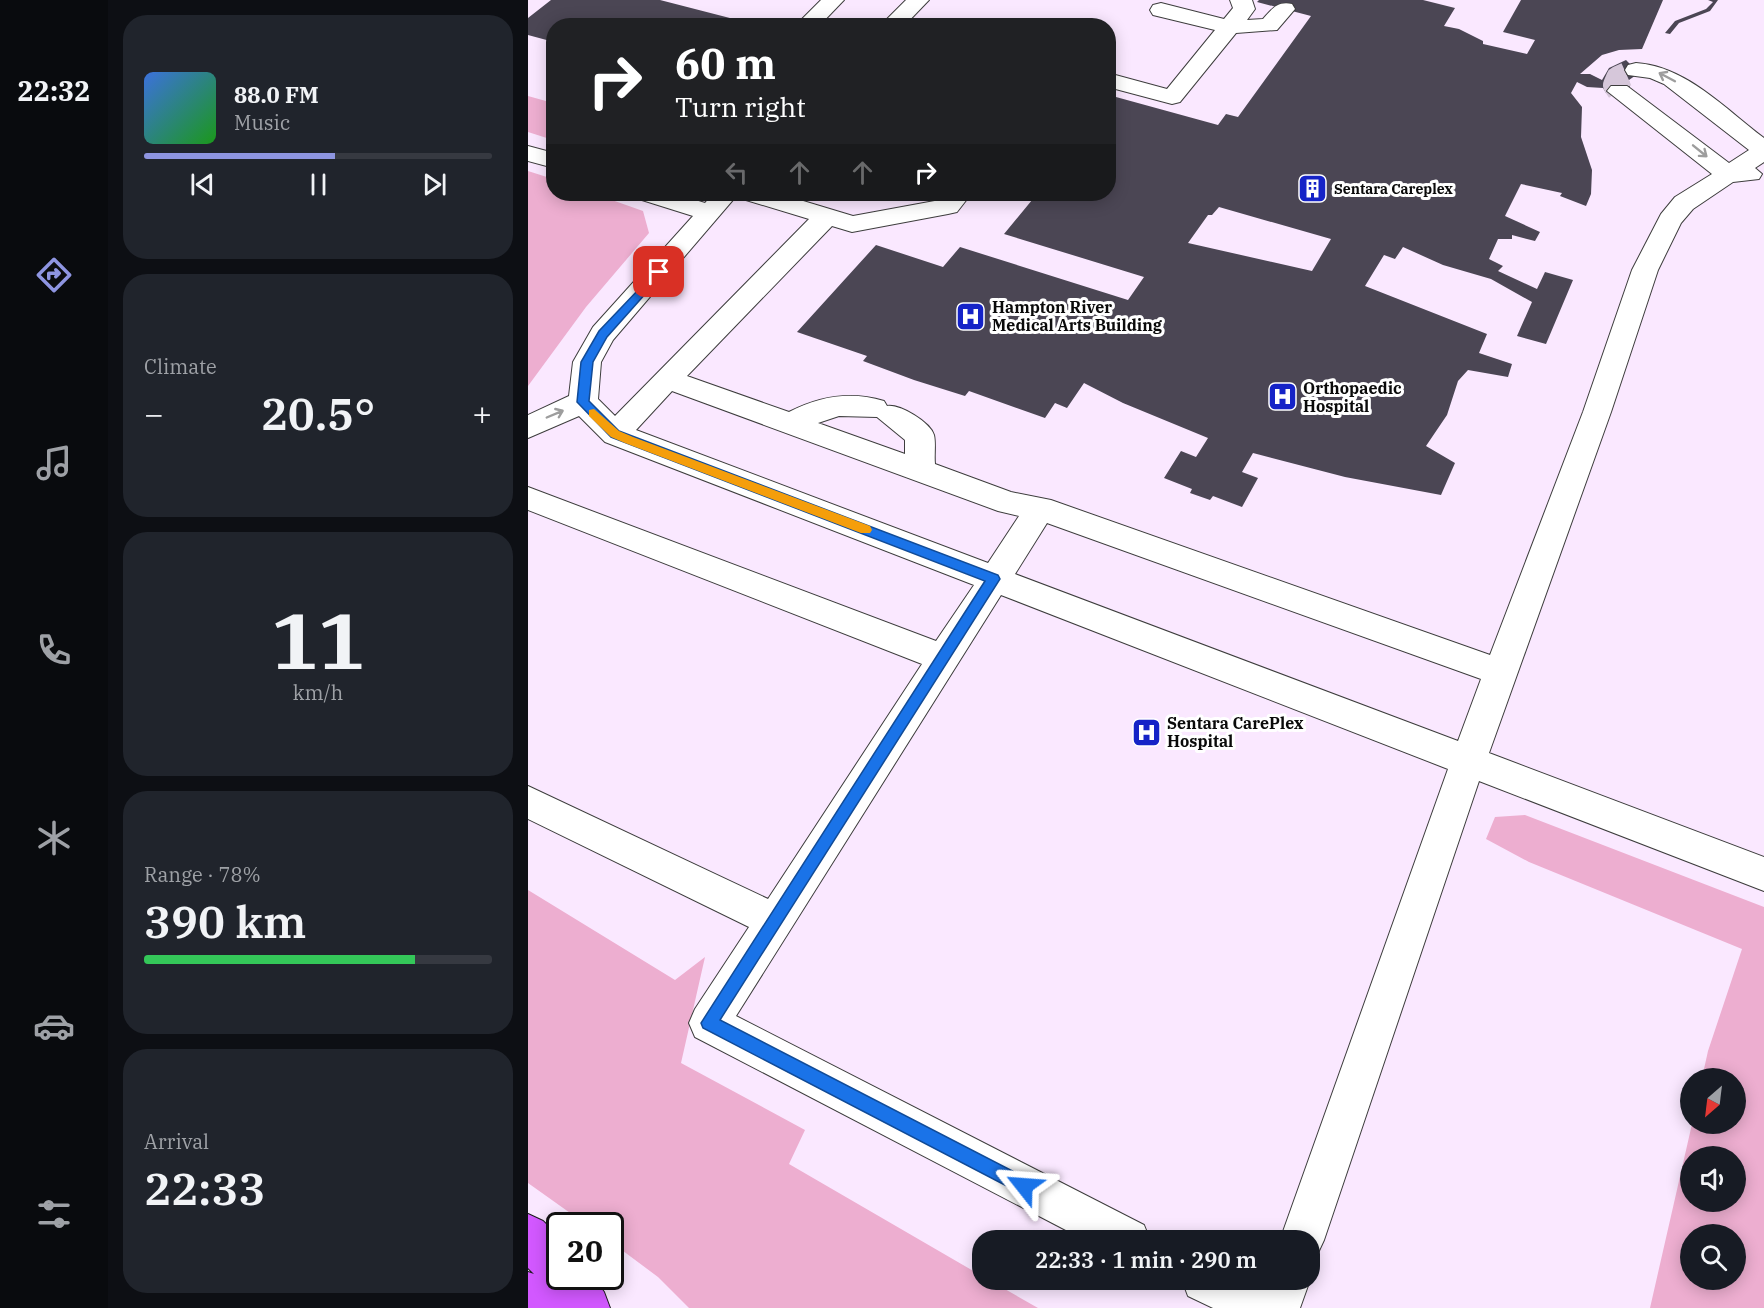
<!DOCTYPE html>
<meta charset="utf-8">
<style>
body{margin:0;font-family:"IBM Plex Serif",serif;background:#20242c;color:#f1f3f6;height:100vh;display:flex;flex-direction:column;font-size:22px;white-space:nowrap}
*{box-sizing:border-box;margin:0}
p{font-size:20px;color:#9ea1a6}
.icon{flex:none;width:33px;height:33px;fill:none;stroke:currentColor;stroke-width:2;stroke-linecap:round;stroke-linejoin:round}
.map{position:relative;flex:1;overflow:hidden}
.details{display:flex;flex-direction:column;gap:15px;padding:15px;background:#0d0f14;width:420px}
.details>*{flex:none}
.hud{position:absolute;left:18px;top:18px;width:570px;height:183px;border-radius:24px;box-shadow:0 3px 15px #0003;background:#202124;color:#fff;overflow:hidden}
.needle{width:39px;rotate:208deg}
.controls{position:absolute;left:1152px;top:1068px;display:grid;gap:12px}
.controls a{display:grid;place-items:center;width:66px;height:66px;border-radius:50%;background:#171b24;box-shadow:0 3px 15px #0003;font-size:30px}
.speed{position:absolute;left:18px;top:1212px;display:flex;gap:12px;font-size:30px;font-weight:700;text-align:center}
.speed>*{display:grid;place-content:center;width:78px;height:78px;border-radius:50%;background:#171b24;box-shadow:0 3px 15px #0003;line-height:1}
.speed .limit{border:3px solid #111;border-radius:9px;background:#fff;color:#111}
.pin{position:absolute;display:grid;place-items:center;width:51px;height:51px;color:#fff;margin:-26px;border-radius:12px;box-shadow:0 3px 9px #0006}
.me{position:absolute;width:66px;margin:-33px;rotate:298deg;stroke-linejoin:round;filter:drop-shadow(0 0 4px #0008)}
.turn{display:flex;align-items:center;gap:21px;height:126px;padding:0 30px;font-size:27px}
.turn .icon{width:78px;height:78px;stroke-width:2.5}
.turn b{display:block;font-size:42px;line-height:51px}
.lanes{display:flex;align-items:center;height:57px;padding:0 30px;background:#0003;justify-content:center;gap:30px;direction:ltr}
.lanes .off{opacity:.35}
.big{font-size:45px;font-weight:600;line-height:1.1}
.details .tile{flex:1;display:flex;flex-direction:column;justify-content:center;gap:9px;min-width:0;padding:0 21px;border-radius:24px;background:#20242c}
.details .dial{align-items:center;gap:0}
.dial b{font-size:78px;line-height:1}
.song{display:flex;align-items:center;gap:18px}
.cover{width:72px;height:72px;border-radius:9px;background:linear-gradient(135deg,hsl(220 70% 55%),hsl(120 70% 35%))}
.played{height:6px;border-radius:3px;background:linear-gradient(90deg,#8e95e1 55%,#363941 55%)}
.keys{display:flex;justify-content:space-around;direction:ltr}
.heat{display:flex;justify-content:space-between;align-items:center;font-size:33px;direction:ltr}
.charge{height:9px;border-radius:4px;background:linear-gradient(90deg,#34c759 78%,#363941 0)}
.trip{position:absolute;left:444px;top:1230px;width:348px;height:60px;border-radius:24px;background:#171b24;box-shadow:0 3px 15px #0003;font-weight:600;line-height:60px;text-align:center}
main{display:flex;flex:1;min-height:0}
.tab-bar{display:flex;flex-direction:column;width:108px;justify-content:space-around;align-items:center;background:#090b0e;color:#9ea1a6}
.tab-bar .icon{width:42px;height:42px}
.tab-bar .on{color:#8e95e1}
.tab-bar b{font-size:27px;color:#f1f3f6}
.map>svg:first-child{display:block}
.green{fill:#edaed0;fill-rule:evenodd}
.building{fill:#4b4654;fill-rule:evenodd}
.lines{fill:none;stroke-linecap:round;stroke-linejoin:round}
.minor-tunnel{stroke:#d6c7da;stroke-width:24;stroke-dasharray:24 12;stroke-linecap:butt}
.minor-casing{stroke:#3d3d3d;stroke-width:2}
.major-casing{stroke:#1b1b1b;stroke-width:2}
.minor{fill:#fff;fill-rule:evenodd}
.major{fill:#d258ff;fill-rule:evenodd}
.oneway{stroke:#9d9d9d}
.route{fill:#1a73e8;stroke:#114b97;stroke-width:1.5}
.slow{fill:#f59e0b}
.labels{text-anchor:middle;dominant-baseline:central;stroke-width:6;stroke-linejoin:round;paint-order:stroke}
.far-poi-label{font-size:14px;font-weight:bold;fill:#0a0a0a;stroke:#fff;text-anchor:start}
.poi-label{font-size:16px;font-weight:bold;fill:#0a0a0a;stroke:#fff;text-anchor:start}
</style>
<main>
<nav class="tab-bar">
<b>22:32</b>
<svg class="icon on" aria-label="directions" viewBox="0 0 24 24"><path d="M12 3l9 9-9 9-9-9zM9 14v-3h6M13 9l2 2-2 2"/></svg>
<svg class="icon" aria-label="music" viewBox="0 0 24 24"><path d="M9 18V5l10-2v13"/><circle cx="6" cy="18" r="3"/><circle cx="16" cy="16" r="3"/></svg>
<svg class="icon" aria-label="phone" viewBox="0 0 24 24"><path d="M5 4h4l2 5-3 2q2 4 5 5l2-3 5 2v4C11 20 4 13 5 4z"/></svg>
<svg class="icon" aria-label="climate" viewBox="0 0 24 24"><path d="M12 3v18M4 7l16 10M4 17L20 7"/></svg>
<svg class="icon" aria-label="car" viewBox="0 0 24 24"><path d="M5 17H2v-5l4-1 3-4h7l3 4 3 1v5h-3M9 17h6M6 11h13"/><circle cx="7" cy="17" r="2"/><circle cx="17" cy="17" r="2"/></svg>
<svg class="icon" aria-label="filters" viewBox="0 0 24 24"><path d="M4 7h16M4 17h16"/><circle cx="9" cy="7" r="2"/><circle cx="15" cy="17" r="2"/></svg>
</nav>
<section class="details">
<div class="tile">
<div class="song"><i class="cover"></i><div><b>88.0 FM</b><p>Music</p></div></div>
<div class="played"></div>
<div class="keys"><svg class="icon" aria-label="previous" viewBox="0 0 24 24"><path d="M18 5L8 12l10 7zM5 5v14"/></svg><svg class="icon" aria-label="pause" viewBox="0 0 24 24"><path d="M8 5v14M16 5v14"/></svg><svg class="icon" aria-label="next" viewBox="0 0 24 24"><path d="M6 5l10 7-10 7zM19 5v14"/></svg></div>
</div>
<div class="tile"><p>Climate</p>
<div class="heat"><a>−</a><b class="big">20.5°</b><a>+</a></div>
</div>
<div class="tile dial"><b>11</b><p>km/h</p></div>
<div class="tile"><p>Range · 78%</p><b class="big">390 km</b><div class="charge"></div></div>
<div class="tile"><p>Arrival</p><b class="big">22:33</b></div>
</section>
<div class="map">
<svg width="1236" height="1308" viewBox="0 0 1236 1308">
<rect width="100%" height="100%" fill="#fae8ff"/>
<!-- green -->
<g class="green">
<polygon points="0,96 25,103 25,140 0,132"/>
<polygon points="0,171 25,179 26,194 67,194 115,211 121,233 58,307 0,386"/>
<path d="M997,815L1236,907V1308H1122L1164,1124H1208V1078H1174L1180,1051L1214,949L1001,862L958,839L967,817ZM1162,1156H1208V1202H1162ZM1162,1234H1208V1280H1162Z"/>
<polygon points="0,890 147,980 177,957 153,1063 277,1130 261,1164 454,1276 454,1280 461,1280 510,1308 161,1308 130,1277 83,1242 82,1226 59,1225 0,1183"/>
</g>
<!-- building -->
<g class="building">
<polygon points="23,0 132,0 229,25 26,26 26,42 0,35 0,18"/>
<path d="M731,0H895L927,8L916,26L931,29L955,41V44L999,54L1007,40L975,32L993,0H1135L1114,49L1091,50L1074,55L1052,74H1062L1074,80L1081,68L1098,60L1111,73L1101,80L1102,89L1078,93L1075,88L1059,87L1049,82L1043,93L1054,107L1053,137L1064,170L1063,194L1058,206L1032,196L1034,193L993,184L977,216L1012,232L1007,241L984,235V239H970L961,259L975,266L970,271L1009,289L1017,272L1045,280L1018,344L989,336L1004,302L963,279L915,265L875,247L867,259L856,255L837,286L959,334L951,353L984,364L980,377L940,370L930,381L919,415L898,446L927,463L913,495L817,477L725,453L714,472L730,478L714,507L685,496L682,500L662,493L664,489L636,478L653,451L668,457L680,438L595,403L556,383L539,408L527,403L517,418L441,391L437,396L386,380L335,361L339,356L269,332L348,245L415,267L432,247L600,300L616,277L476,234L509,194H580V106L588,97L690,125L698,114L710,117L783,16L729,2ZM691,207L803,239L784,271L660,243L680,215H684Z"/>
<polygon points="1180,0 1190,0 1182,11 1151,23 1142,34 1137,33 1147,21 1178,9 1185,2"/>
<polygon points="340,194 367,194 360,200"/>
</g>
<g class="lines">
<!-- minor-tunnel -->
<polyline class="minor-tunnel" points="1091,91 1087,85 1090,78 1108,70"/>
<defs>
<g id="minor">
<polygon points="293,0 316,0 291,26 267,26"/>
<polygon points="378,0 401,0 376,26 352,26"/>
<path d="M702,0H724L727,9L719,20L735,19C744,9 749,1 764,4L767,9L749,30L708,33L652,102L644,104L580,87V73L639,89L687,30L625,15L622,10L625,5L633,3L696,19L705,8Z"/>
<path d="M1108,63C1158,66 1197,109 1236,138V162L1227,168L1234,174L1231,179L1205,182L1165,209L1153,223L1130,270L1083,412L961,753L1236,857V891L951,781L796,1240L789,1255L782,1259V1240H752L920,769L473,595L208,1016L616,1225L622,1240H557L167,1037L161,1023L167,1009L221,927L0,819V786L240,899L394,664L0,510V487L408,641L446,585L77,442L51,416L0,438V415L41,396L45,362L65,327L165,216L114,200L111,194H148L177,203L185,194H210L85,340L73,362L70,399L87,416L281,219L218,200L215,194H252L325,216L412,200L418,194H443L429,212L420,214L324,232L304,226L159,376L261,412C292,396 323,391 356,401L359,406C372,404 402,422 406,435C408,444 406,455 407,464L483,492L523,500L962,655L1055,412L1104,270L1133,214L1147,197L1184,174L1079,91L1083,86H1099L1201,163L1221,150L1136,84L1122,78L1100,75L1097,70L1100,65ZM144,391L470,511L491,516L460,563L108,430ZM311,416L349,417L377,440V454L290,423ZM519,523L953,679L930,741L487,574Z"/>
<polygon points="0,146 26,153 26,168 0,161"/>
<polygon points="782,1279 782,1280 772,1308 685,1308 660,1296 654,1280 721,1280 736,1287 738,1280"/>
</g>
<polygon id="major" points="0,1214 15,1221 32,1238 32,1276 64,1276 76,1292 82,1308 0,1308 0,1272 6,1274 0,1268"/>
</defs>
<!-- minor casing -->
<use href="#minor" class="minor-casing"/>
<!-- major casing -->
<use href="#major" class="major-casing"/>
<!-- minor -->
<use href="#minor" class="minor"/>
<!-- major -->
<use href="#major" class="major"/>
</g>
<!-- one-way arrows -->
<defs><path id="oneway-shaft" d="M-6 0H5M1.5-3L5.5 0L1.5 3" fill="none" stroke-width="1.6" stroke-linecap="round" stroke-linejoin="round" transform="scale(1.5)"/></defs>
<g class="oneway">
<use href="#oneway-shaft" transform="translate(1139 77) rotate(-152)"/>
<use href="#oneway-shaft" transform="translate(1172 151) rotate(39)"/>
<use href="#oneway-shaft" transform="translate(27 414) rotate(-23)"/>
</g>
<!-- route -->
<polygon class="route" points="131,268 135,269 135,274 79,337 65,362 61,401 91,431 470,575 472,579 192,1020 502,1180 505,1186 502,1192 496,1195 175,1028 173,1023 457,581 83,437 49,402 53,362 71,331"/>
<!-- slow -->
<polygon class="slow" points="66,409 91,431 105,437 342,526 344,530 342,533 333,533 97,443 83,437 61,416 61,410"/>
<!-- icons -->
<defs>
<symbol id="building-square" viewBox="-11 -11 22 22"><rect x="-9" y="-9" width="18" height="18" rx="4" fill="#1523c7" stroke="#fff"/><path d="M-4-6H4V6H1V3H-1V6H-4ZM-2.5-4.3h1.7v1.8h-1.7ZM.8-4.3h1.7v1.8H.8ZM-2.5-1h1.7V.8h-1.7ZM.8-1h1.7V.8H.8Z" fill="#fff"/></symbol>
<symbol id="hospital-square" viewBox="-11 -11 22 22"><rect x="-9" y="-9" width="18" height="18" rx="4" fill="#1523c7" stroke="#fff"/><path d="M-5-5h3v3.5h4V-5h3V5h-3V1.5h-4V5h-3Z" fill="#fff"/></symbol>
</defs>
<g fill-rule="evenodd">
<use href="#building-square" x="768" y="172" width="33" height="33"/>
<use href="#hospital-square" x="426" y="300" width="33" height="33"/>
<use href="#hospital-square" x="738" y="380" width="33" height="33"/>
<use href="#hospital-square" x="602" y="716" width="33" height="33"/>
</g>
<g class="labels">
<!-- far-poi labels -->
<g class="far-poi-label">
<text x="806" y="189">Sentara Careplex</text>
</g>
<!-- poi labels -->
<g class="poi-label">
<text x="464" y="307">Hampton River<tspan x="464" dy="18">Medical Arts Building</tspan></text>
<text x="775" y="388">Orthopaedic<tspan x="775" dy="18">Hospital</tspan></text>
<text x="639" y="723">Sentara CarePlex<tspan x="639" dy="18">Hospital</tspan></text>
</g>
</g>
</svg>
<div class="controls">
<a><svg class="needle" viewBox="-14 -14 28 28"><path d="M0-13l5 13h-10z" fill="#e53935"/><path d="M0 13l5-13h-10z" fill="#9ea1a6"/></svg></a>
<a><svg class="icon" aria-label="sound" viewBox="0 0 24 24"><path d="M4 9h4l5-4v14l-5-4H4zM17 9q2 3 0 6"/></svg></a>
<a><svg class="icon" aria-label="search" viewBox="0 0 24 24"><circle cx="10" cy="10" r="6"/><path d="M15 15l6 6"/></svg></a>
</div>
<div class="speed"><div class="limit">20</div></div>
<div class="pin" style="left:131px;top:272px;background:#d93025"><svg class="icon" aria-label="arrive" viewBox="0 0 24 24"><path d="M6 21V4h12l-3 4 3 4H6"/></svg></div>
<svg class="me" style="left:496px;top:1186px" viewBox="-20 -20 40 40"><path d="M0-17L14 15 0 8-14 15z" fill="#1a73e8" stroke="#fff" stroke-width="4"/></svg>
<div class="trip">22:33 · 1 min · 290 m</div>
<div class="hud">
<div class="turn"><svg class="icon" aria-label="right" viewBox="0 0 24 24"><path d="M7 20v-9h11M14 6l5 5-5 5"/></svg><div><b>60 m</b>Turn right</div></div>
<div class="lanes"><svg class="icon off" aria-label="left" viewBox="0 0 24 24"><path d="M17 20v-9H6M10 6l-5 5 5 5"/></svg><svg class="icon off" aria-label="ahead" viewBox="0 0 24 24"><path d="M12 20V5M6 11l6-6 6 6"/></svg><svg class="icon off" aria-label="ahead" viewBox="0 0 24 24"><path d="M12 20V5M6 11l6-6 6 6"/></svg><svg class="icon" aria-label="right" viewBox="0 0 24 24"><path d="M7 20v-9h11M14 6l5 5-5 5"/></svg></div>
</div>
</div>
</main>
